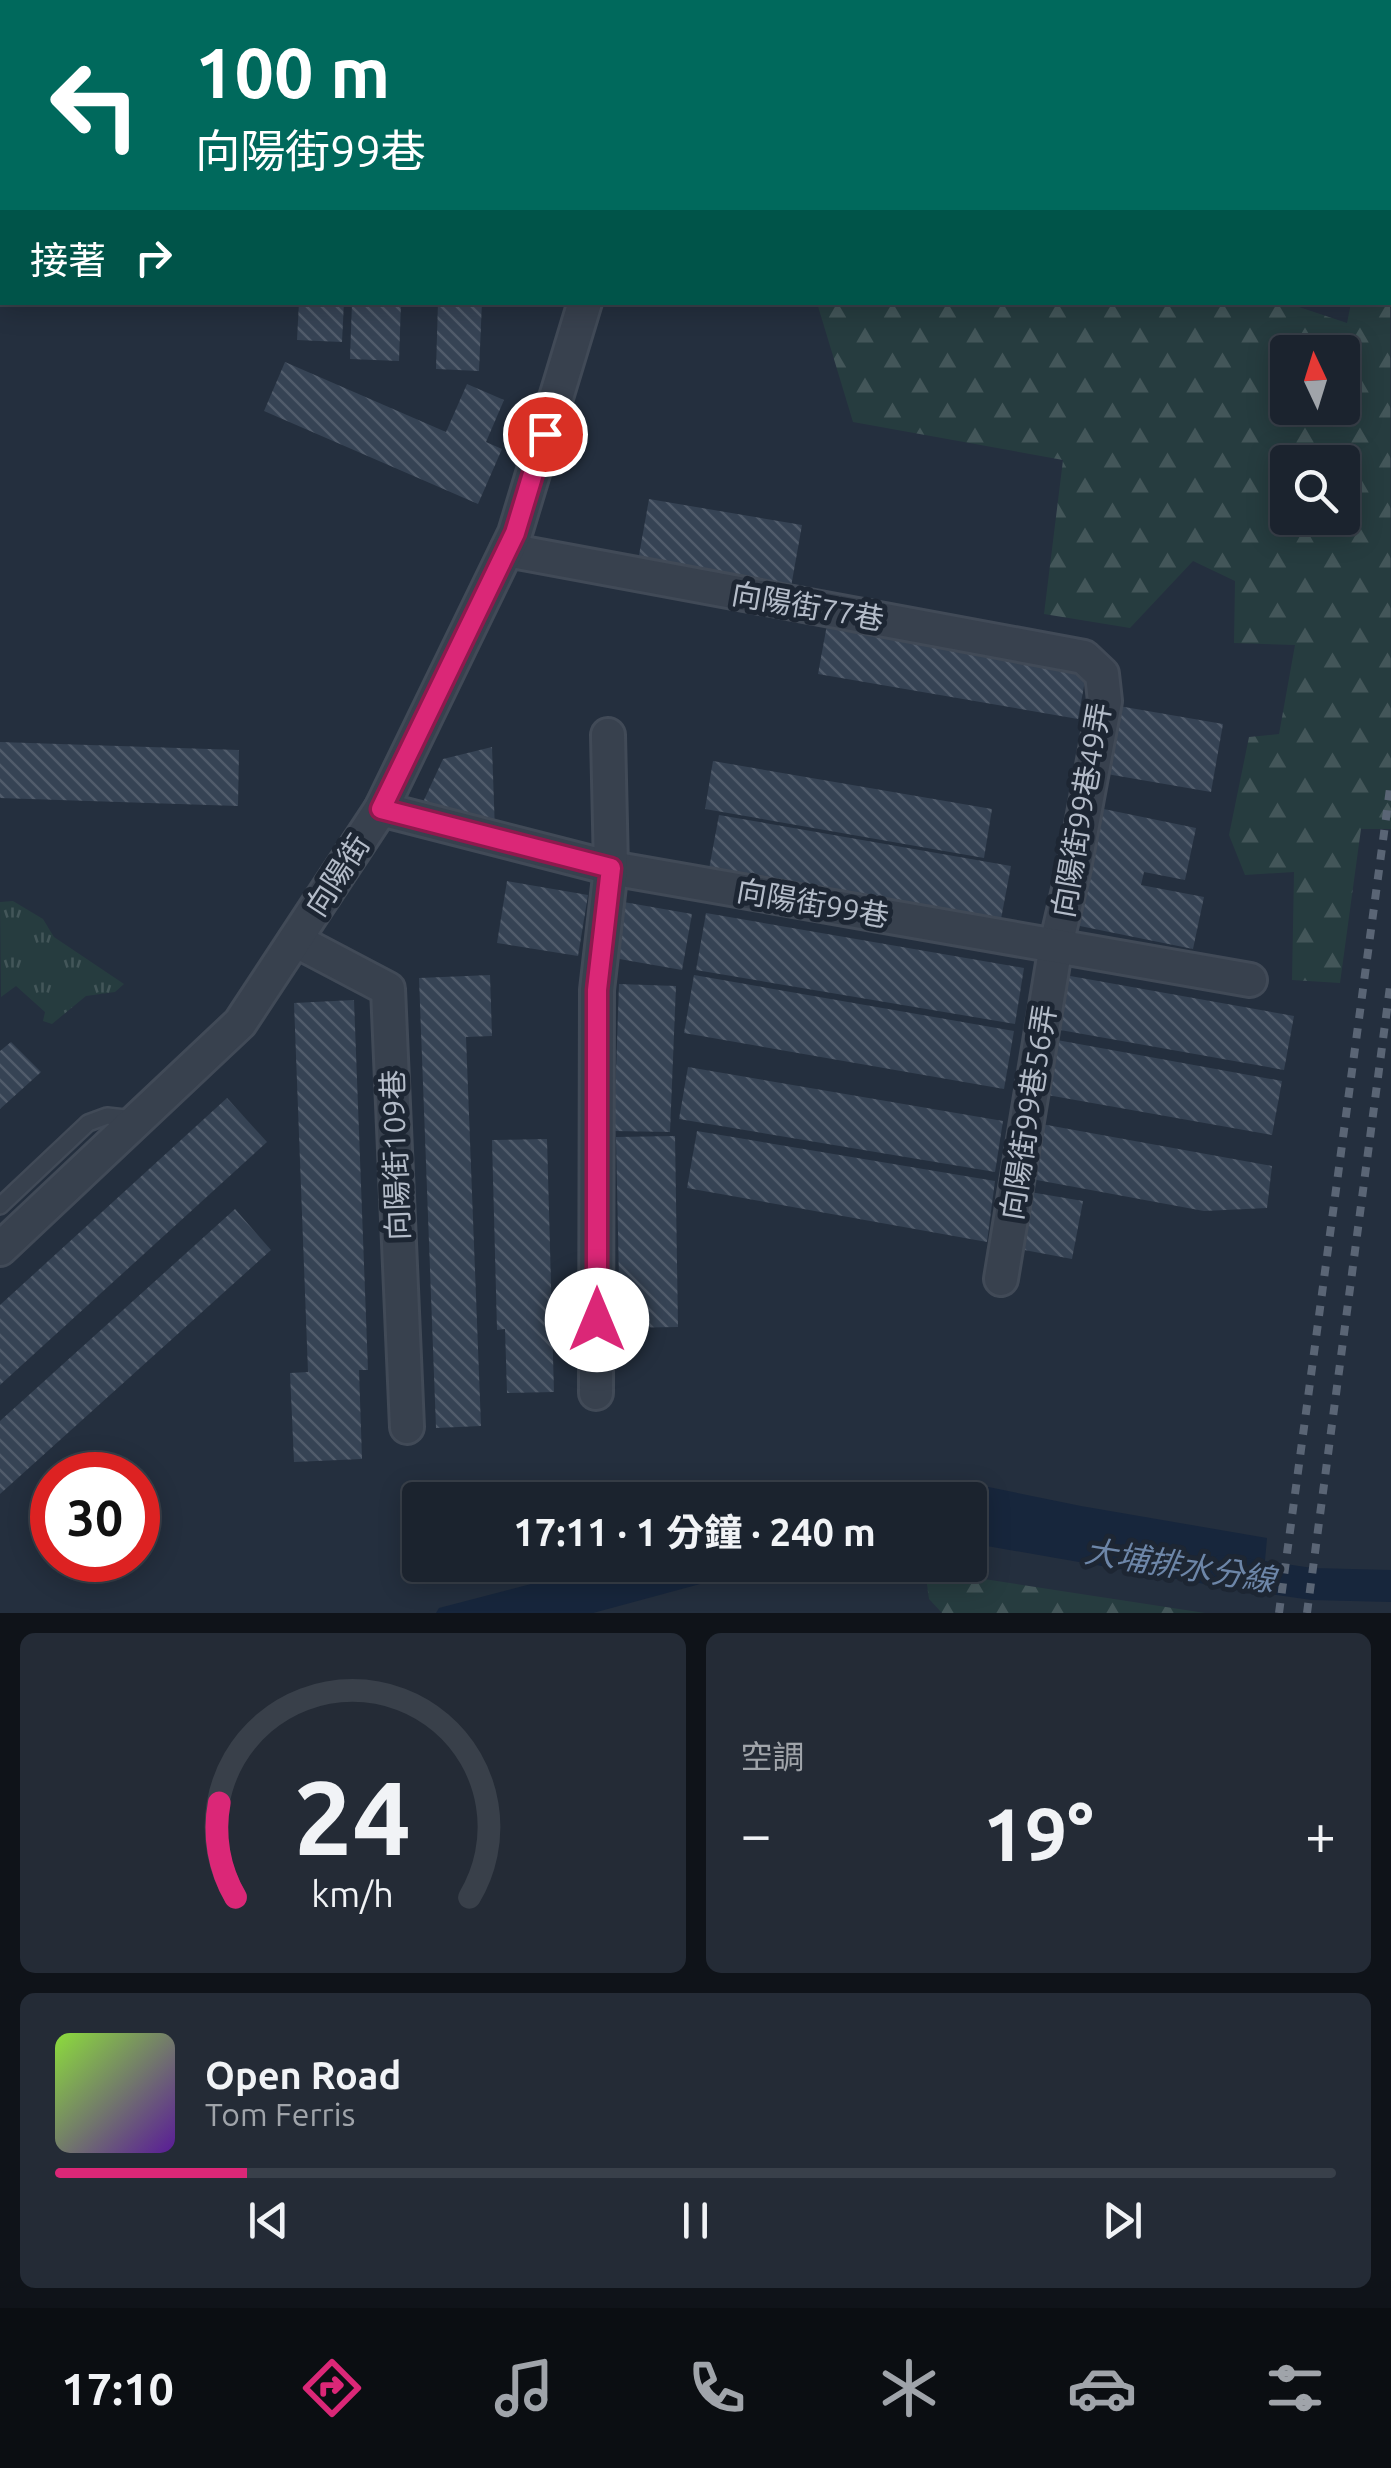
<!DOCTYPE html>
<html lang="zh-TW">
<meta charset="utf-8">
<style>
body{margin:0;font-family:Ubuntu,"Noto Sans TC",sans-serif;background:#242b36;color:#f1f3f6;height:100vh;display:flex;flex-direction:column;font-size:38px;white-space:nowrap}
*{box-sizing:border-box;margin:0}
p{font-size:32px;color:#a0a4aa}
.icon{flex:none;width:55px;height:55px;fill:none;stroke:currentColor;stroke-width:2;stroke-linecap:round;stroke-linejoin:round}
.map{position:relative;height:1613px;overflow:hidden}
.drawer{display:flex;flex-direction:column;gap:20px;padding:20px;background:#0f1319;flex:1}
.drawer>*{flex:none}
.guide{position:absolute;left:0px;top:0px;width:1392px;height:305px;box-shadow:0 5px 25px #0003,0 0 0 2px #39404a;background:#00695c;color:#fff;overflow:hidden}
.needle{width:65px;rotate:356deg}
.fabs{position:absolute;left:1270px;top:335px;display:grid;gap:20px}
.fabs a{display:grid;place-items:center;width:90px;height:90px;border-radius:10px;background:#1b232e;box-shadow:0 5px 25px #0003,0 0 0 2px #39404a;font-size:50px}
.speed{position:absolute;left:30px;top:1452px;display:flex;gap:20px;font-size:50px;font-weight:700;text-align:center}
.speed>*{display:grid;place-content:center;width:130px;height:130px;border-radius:50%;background:#1b232e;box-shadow:0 5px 25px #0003,0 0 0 2px #39404a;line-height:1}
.speed .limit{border:15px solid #d22;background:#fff;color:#111}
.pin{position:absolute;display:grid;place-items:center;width:85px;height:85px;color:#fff;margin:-42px;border:5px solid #fff;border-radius:50%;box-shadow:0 2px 10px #0007}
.me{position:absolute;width:110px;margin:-55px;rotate:0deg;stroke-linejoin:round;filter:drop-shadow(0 0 8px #0008)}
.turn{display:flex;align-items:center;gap:35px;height:210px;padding:0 30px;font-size:45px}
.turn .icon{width:130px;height:130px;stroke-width:2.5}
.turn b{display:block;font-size:70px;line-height:85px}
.then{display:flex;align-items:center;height:95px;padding:0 30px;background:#0003;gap:20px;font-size:38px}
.big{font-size:75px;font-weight:700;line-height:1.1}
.drawer .tile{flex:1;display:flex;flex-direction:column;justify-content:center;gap:15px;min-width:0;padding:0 35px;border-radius:15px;background:#242b36}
.drawer .dial{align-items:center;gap:0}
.dial svg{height:260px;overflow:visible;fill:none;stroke:#39404a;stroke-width:7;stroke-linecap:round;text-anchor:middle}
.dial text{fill:#f1f3f6;stroke:none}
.song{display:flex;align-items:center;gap:30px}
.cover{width:120px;height:120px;border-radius:15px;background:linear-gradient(135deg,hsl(90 70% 55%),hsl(270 70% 35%))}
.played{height:10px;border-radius:5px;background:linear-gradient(90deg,#db2777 15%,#39404a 15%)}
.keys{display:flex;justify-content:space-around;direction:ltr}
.heat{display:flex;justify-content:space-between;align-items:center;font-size:55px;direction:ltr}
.drawer .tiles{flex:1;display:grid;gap:20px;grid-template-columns:1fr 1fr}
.tile:last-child{grid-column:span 2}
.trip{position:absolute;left:402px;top:1482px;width:585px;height:100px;border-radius:10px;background:#1b232e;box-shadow:0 5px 25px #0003,0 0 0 2px #39404a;font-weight:700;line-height:100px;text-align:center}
.dock{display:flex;height:160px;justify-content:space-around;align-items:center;background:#0b0e12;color:#a0a4aa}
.dock .icon{width:70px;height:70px}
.dock .selected{color:#db2777}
.dock b{font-size:45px;color:#f1f3f6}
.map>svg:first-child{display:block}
.forest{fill:url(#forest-firs);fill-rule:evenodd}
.park{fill:url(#park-tufts)}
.water{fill:#17263c}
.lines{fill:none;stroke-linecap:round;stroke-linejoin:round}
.canal{stroke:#17263c;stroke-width:32}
.building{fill:url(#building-back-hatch)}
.service-casing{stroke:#414a57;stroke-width:20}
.minor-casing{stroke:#414a57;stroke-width:38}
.tertiary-casing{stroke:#414a57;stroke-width:45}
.path{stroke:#3f5557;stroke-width:5;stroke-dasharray:8 8;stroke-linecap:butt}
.service{stroke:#38414e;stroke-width:15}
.minor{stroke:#38414e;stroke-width:32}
.tertiary{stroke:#38414e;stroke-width:40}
.rail{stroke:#5a6575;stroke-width:8;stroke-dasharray:10 10;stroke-linecap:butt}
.route-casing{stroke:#8e194d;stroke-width:25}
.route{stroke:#db2777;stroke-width:18}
.labels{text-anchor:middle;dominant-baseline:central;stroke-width:10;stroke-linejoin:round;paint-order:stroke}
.street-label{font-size:30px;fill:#b4bcc9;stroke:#1d2633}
.water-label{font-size:32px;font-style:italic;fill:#6d86a8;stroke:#1d2633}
</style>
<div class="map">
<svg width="1391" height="1613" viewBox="0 0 1391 1613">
<defs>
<pattern id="forest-firs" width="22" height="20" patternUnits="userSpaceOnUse" patternTransform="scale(2.5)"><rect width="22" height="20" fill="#263c3f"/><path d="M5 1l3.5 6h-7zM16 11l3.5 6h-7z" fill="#435659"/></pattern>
<pattern id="park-tufts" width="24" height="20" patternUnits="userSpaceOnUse" patternTransform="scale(2.5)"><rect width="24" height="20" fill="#263c3f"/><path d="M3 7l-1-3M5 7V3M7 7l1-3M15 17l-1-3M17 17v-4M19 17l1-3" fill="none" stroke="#435659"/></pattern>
<pattern id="building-back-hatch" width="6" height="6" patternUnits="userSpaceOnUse" patternTransform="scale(2.5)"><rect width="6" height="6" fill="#364354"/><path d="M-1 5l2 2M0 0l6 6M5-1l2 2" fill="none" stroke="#515c6b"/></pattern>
</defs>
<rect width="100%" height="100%" fill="#242f3e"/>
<!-- forest -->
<g class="forest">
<path d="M1390,159L1391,829H1361L1340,983L1292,980L1294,872L1245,875L1229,835L1249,737L1279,734L1295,645L1234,643L1235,581L1193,561L1130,628L1044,614L1063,460L853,422L817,303L1284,302L1347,323L1351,303L1390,302ZM1288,352H1342V408H1288ZM1288,462H1342V518H1288Z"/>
<polygon points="925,1570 1205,1613 942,1613 929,1599"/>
</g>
<!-- park -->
<polygon class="park" points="13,901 43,919 54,937 124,984 115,992 86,996 52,1024 43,1021 45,1012 16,986 1,997 0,902"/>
<!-- water -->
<g class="water">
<polygon points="954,1480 1081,1506 1267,1538 1262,1594 970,1543 970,1500 859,1500 914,1486"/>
<polygon points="604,1565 770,1565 593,1613 436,1613 439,1608"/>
</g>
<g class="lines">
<!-- canal -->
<polyline class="canal" points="1222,1571 1312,1584 1391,1586"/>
</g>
<!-- building -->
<g class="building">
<polygon points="299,302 344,302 342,342 297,340"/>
<polygon points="352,302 401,302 399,361 350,359"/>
<polygon points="438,302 482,302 479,371 436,369"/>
<polygon points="285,362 446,432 467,384 504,400 486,442 502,449 478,504 264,411"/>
<polygon points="649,499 802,525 791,587 638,561"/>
<polygon points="828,619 1088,664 1078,719 818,674"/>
<polygon points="1113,705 1223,724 1211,792 1101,773"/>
<polygon points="0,742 239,750 238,806 0,798"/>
<polygon points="492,747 495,831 435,819 424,800 443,759"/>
<polygon points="713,761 992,809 984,858 705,809"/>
<polygon points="1094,807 1196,828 1185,880 1144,872 1141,885 1204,897 1193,949 1070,924"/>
<polygon points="719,815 1011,866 1001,919 709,869"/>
<polygon points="507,881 588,895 578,956 497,943"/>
<polygon points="618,901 692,914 682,970 608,957"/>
<polygon points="706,913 1024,968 1015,1024 696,970"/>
<polygon points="1059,974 1294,1016 1284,1070 1049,1028"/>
<polygon points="490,975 492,1036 466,1037 481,1426 436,1428 419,978"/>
<polygon points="694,975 1014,1031 1004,1089 684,1033"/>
<polygon points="619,984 676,986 670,1132 614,1131"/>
<polygon points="354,1000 368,1370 359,1370 362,1459 294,1462 290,1373 308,1372 294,1003"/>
<polygon points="1046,1038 1282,1081 1272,1135 1036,1093"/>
<polygon points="11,1042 41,1072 0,1109 0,1051"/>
<polygon points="688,1067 1003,1121 995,1172 679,1119"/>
<polygon points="227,1098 267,1142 0,1385 0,1305"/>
<polygon points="1036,1123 1272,1166 1267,1208 1204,1211 1026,1178"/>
<polygon points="697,1131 995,1181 987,1242 687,1188"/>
<polygon points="675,1136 678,1327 620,1328 616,1137"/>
<polygon points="547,1139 554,1392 507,1393 505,1329 497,1330 492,1140"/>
<polygon points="1030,1192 1083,1201 1072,1259 1019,1249"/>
<polygon points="235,1209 271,1250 0,1494 0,1421"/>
</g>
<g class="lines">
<defs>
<g id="service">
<polyline points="710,0 722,2"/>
<polyline points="1194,0 1206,2"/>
<polyline points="0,1206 88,1123 107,1116 134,1119"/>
</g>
<g id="minor">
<polyline points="677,2 677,0"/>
<polyline points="507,550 1084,657 1102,674 1105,701 1074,868 1056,945 1001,1279"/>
<polyline points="381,809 611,868 1250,980"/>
<polyline points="295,940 388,989 407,1427"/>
<polyline points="0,1249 240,1023 381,809 515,533 585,302"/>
<polyline points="596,1393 597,990 611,868 608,735"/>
</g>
<g id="tertiary">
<polyline points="960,0 973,2"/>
<polyline points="1390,84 1391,84"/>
</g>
</defs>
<!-- service casing -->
<use href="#service" class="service-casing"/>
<!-- minor casing -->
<use href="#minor" class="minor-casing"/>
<!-- tertiary casing -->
<use href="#tertiary" class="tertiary-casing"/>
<!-- path -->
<g class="path">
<polyline points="1390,27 1391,27"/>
<polyline points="1390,140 1391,140"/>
</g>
<!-- service -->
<use href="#service" class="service"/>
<!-- minor -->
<use href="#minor" class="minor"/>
<!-- tertiary -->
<use href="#tertiary" class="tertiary"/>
<!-- rail -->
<g class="rail">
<polyline points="1279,1613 1391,781"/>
<polyline points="1307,1613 1391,979"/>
</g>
</g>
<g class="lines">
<defs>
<polyline id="route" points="545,434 515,533 381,809 611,868 597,990 597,1320"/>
</defs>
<!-- route casing -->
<use href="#route" class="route-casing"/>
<!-- route -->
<use href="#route" class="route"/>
</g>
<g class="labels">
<!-- street labels -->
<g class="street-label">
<text transform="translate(808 606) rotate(10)">向陽街77巷</text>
<text transform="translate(1081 810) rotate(-80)">向陽街99巷49弄</text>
<text transform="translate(337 875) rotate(-57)">向陽街</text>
<text transform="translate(813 903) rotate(10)">向陽街99巷</text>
<text transform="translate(1028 1112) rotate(-81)">向陽街99巷56弄</text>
<text transform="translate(395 1155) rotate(-92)">向陽街109巷</text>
</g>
<!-- water labels -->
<g class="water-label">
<text transform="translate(1180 1565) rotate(9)">大埔排水分線</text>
</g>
</g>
</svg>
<div class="fabs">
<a><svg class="needle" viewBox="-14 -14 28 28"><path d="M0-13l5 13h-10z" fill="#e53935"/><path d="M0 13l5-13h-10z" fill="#a0a4aa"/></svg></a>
<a><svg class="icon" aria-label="search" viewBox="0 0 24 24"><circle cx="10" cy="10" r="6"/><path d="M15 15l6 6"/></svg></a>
</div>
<div class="speed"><div class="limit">30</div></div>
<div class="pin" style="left:545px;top:434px;background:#d93025"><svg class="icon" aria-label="arrive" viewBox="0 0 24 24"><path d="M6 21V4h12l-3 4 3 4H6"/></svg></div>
<svg class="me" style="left:597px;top:1320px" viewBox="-20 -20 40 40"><circle r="19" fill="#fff"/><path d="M0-13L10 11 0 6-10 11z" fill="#db2777"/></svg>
<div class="trip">17:11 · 1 分鐘 · 240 m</div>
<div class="guide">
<div class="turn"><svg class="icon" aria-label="left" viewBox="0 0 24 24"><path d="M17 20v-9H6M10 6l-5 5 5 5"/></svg><div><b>100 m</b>向陽街99巷</div></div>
<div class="then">接著<svg class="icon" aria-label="right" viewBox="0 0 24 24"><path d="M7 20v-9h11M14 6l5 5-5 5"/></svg></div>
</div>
</div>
<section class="drawer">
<div class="tiles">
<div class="tile dial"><svg viewBox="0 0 100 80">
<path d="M14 69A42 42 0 1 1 86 69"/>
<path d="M14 69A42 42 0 0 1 9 40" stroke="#db2777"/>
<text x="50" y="56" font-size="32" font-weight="700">24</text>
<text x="50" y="72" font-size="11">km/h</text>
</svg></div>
<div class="tile"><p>空調</p>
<div class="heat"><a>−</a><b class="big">19°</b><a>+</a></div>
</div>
<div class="tile">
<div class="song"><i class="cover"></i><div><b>Open Road</b><p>Tom Ferris</p></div></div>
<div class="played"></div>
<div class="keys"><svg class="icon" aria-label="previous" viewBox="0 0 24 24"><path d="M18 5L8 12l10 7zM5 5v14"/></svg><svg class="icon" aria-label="pause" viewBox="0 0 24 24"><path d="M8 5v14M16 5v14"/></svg><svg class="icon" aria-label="next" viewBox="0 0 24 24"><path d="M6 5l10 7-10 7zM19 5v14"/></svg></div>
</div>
</div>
</section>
<nav class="dock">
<b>17:10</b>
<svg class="icon selected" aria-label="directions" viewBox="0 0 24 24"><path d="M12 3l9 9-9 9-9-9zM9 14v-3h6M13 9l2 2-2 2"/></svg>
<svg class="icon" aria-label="music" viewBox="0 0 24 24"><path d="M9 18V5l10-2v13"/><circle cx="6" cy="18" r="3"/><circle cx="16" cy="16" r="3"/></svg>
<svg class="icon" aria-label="phone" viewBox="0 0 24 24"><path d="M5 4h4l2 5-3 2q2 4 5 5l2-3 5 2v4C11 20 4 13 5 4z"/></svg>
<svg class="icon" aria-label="climate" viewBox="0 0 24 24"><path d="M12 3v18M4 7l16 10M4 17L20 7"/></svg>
<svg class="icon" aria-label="car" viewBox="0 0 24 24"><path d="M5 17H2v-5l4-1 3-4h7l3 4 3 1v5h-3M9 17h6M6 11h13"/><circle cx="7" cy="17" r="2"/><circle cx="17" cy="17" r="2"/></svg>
<svg class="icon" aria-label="filters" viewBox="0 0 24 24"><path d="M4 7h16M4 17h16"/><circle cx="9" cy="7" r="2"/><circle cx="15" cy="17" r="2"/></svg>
</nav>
